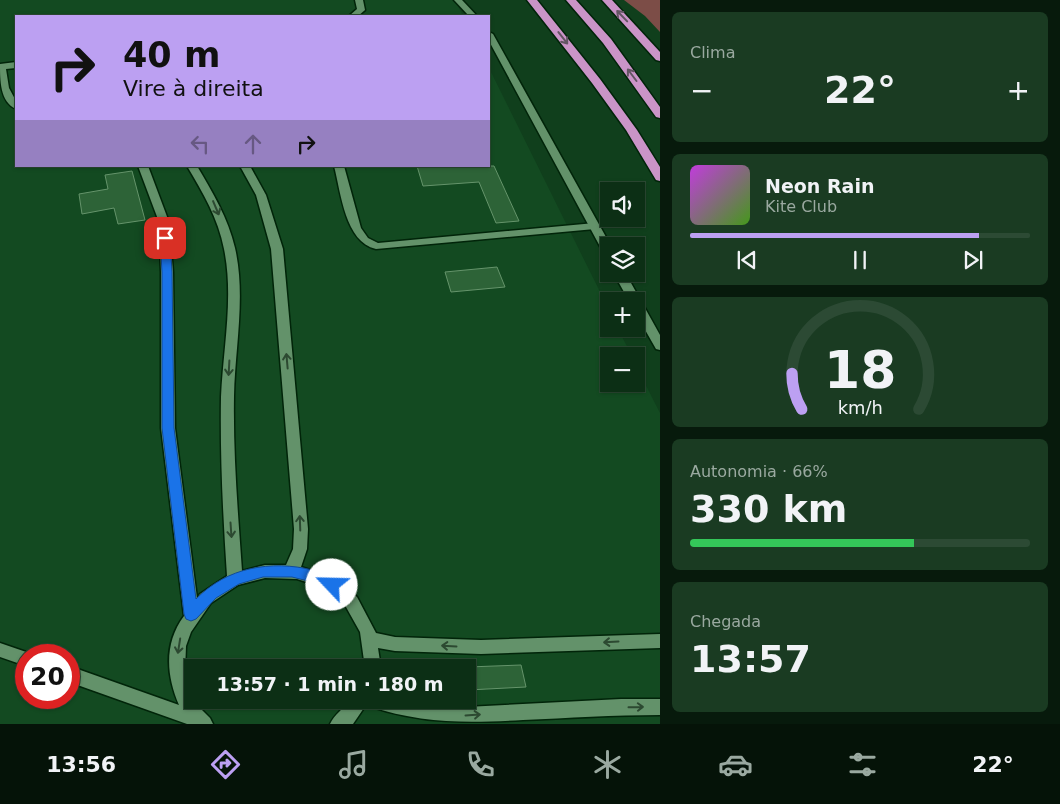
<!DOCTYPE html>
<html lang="pt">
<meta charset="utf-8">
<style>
body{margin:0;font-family:"DejaVu Sans",sans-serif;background:#1a3b22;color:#f1f3f6;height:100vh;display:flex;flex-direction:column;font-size:19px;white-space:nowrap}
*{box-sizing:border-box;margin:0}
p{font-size:16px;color:#9aa9a0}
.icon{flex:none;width:28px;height:28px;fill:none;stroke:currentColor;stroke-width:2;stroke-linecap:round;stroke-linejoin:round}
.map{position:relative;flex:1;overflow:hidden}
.sheet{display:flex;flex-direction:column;gap:12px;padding:12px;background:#071a0c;width:400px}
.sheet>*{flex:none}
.guide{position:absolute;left:15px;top:15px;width:475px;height:152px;border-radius:0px;box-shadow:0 1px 4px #0004,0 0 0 1px #2c4a34;background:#bca0f2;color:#111;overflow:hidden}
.buttons{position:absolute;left:600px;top:182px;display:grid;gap:10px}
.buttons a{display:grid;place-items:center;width:45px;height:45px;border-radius:0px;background:#0c2f15;box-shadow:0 1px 4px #0004,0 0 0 1px #2c4a34;font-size:25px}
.speed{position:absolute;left:15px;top:644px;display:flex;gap:10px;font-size:25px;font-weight:700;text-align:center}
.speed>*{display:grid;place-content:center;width:65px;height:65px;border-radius:50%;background:#0c2f15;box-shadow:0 1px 4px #0004,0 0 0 1px #2c4a34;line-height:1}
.speed .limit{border:8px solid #d22;background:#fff;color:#111}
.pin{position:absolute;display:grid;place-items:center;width:42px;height:42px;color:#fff;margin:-21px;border-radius:10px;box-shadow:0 2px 8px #0006}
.me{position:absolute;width:55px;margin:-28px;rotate:294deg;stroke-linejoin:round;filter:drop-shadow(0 0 4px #0008)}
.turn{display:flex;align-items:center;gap:18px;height:105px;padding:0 25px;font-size:22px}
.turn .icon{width:65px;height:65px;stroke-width:2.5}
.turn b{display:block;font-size:35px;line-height:42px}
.lanes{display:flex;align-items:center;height:48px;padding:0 25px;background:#0003;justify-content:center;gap:25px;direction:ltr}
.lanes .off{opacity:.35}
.big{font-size:38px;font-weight:600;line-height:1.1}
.sheet .card{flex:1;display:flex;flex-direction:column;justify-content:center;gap:8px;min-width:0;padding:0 18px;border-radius:8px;background:#1a3b22}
.sheet .dial{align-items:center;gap:0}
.dial svg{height:130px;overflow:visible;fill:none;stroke:#2c4a34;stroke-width:7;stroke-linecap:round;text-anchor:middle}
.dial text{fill:#f1f3f6;stroke:none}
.song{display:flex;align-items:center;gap:15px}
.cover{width:60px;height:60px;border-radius:8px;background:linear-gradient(135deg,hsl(290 70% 55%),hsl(100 70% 35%))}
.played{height:5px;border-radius:2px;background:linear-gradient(90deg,#bca0f2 85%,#2c4a34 85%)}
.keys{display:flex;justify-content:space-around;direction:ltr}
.heat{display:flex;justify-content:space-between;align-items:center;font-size:28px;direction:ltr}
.charge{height:8px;border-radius:4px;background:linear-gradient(90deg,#34c759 66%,#2c4a34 0)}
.trip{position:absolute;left:184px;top:659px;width:292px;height:50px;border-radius:0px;background:#0c2f15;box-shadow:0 1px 4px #0004,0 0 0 1px #2c4a34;font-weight:600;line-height:50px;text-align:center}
.tabs{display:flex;height:80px;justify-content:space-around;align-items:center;background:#051308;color:#9aa9a0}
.tabs .icon{width:35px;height:35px}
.tabs .current{color:#bca0f2}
.tabs b{font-size:22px;color:#f1f3f6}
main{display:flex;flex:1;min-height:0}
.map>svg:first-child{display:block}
.built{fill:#134a21;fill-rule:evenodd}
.green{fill:#7c4d47}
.building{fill:#2d6337;stroke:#65946b}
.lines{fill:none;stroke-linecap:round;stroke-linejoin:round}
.lane-casing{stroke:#012409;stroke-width:3}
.street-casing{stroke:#012409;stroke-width:3}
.highway-casing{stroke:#012409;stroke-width:3}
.lane{fill:#63926a;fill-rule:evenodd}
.street{fill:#63926a;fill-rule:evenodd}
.highway{fill:#ca94c7;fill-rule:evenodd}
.oneway{stroke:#635563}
.oneway2{stroke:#2c4931}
.route{fill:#1a73e8;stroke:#114b97}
</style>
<main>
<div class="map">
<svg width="660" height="724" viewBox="0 0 660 724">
<rect width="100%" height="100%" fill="#103f1c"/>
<!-- built -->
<path class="built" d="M0,0H455L463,16H16V166H489V68L609,310V329H618L632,356H609V384H636V366L660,413V724H0ZM26,655H69V698H26ZM192,668H468V700H192Z"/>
<!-- green -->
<polygon class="green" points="624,0 660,0 660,32 645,16"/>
<!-- building -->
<g class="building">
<polygon points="417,166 494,166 519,221 496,223 479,182 423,186"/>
<polygon points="132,171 145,220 118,224 114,208 82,214 79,194 108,189 105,175"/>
<polygon points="497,267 505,287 451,292 445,272"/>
<polygon points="521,665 526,687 468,690 468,667"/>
</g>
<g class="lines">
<defs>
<g id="lane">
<polygon points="355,0 363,0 365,10 358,16 349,16 357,9"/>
<path d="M16,62V68L6,69L9,88L16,101V109C0,102 0,80 0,64Z"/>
<path d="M138,166H148L169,222L173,272L175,428L197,598L200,594L227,576C223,516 220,457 221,397C223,349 234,297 224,249C218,218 203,193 187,166H197C213,193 228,218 235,248C246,296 235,348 234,396C233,455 238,513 242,571L265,565H286L293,549L294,529L271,249L256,195L240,166H250L266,195L283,249L308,529L307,549L301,567L333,578L357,597L376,633L395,637L481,640L660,634V648L481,654L395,651L378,648L381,668H365L360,632L346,607L322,587L297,579L265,578L238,585L211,603L191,632L186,646L185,672L192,700L210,718L213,724H187L69,682V666L179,705C166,675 164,643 184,616L161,428V272L159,222Z"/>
<path d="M334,166H344L361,228L368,238L378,243L595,223L600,226L595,229L376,249C345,242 341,193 334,166Z"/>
<polygon points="0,643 32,654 26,655 26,666 0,657"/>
<path d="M621,699H660V715C614,715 568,718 523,720C466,723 422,724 369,706L368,702L353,724H330C334,715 344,708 350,700H393L418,706L446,708Z"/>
</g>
<g id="street">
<polygon points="454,0 462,0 477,16 469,16"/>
<polygon points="489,32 493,34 611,246 609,246 609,255 603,252 489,41"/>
<polygon points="614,274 626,274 660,335 660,350 656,349 636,314 636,301 629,301"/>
</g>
<g id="highway">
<polygon points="527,0 537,0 600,79 637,130 660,167 660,181 656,180 626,130 592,83"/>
<polygon points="566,0 576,0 611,39 660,107 660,118 656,117 603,43"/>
<polygon points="602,0 612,0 660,52 660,61 656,60"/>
</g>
</defs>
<!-- lane casing -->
<use href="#lane" class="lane-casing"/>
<!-- street casing -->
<use href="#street" class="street-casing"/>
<!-- highway casing -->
<use href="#highway" class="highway-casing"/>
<!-- lane -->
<use href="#lane" class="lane"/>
<!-- street -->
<use href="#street" class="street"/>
<!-- highway -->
<use href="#highway" class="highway"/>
</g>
<!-- one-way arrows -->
<defs><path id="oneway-shaft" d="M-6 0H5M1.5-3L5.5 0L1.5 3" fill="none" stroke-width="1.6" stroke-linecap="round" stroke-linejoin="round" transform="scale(1.25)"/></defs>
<g class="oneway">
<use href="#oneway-shaft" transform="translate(622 16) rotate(-134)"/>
<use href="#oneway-shaft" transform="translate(563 38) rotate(52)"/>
<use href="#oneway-shaft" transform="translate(632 75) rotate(-127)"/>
</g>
<g class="oneway2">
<use href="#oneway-shaft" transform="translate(216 208) rotate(67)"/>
<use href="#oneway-shaft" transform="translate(287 361) rotate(-95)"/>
<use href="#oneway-shaft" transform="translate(229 368) rotate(93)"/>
<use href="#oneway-shaft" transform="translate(300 523) rotate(-92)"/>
<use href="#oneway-shaft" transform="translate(231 530) rotate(86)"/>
<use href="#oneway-shaft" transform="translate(611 642) rotate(177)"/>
<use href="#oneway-shaft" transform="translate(179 646) rotate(99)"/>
<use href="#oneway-shaft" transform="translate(449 646) rotate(-177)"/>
<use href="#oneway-shaft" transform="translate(636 707) rotate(-1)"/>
<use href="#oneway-shaft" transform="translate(473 715) rotate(-4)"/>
</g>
<!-- route -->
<path class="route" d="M165,235L170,238L172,272L174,428L196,599C227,567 271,560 313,570C323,573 335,576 339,585L337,590L332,591L316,583L292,577H263L239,584L216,598L196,619L191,621L186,619L184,614L162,428V272L160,238Z"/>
</svg>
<div class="buttons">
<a><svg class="icon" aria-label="sound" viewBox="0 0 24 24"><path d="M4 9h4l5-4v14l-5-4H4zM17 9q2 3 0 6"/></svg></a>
<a><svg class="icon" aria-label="layers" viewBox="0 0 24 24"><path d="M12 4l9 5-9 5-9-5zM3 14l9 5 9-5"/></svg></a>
<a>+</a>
<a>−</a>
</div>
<div class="speed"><div class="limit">20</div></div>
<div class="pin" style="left:165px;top:238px;background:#d93025"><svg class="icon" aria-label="arrive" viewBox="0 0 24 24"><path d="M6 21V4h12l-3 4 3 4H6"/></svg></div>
<svg class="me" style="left:332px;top:585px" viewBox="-20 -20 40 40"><circle r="19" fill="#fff"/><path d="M0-13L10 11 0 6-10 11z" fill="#1a73e8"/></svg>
<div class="trip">13:57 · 1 min · 180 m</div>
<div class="guide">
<div class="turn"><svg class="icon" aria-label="right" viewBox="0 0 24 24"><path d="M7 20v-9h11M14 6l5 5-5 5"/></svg><div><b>40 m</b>Vire à direita</div></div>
<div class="lanes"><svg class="icon off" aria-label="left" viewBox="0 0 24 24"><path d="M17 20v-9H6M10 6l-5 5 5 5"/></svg><svg class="icon off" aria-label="ahead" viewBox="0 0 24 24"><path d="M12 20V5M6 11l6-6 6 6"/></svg><svg class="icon" aria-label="right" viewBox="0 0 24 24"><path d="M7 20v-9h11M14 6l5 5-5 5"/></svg></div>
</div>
</div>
<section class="sheet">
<div class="card"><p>Clima</p>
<div class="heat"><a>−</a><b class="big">22°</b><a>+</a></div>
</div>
<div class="card">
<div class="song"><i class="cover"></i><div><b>Neon Rain</b><p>Kite Club</p></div></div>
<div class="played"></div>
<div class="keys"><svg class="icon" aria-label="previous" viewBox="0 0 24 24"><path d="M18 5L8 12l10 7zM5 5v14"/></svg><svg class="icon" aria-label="pause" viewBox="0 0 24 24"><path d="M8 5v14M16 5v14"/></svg><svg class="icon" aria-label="next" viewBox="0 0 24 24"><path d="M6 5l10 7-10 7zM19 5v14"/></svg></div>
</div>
<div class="card dial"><svg viewBox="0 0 100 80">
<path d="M14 69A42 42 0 1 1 86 69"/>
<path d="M14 69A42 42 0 0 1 8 47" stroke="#bca0f2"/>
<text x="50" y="56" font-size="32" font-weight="700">18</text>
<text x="50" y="72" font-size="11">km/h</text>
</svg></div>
<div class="card"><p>Autonomia · 66%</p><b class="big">330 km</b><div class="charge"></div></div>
<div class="card"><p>Chegada</p><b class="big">13:57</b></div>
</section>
</main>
<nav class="tabs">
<b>13:56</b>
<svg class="icon current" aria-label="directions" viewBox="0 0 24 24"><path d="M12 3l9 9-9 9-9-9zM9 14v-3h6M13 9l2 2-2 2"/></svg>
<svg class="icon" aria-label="music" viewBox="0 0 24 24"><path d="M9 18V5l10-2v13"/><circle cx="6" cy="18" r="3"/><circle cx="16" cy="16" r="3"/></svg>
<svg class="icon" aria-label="phone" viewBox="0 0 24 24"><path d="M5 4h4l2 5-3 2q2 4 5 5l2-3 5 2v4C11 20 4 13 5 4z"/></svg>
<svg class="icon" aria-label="climate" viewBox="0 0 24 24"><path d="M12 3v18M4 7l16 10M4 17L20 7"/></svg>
<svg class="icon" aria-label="car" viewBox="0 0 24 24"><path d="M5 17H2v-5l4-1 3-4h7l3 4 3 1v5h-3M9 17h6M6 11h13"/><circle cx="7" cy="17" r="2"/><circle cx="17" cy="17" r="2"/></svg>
<svg class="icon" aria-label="filters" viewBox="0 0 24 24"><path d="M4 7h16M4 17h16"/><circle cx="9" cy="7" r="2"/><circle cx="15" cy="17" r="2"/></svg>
<b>22°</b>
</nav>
